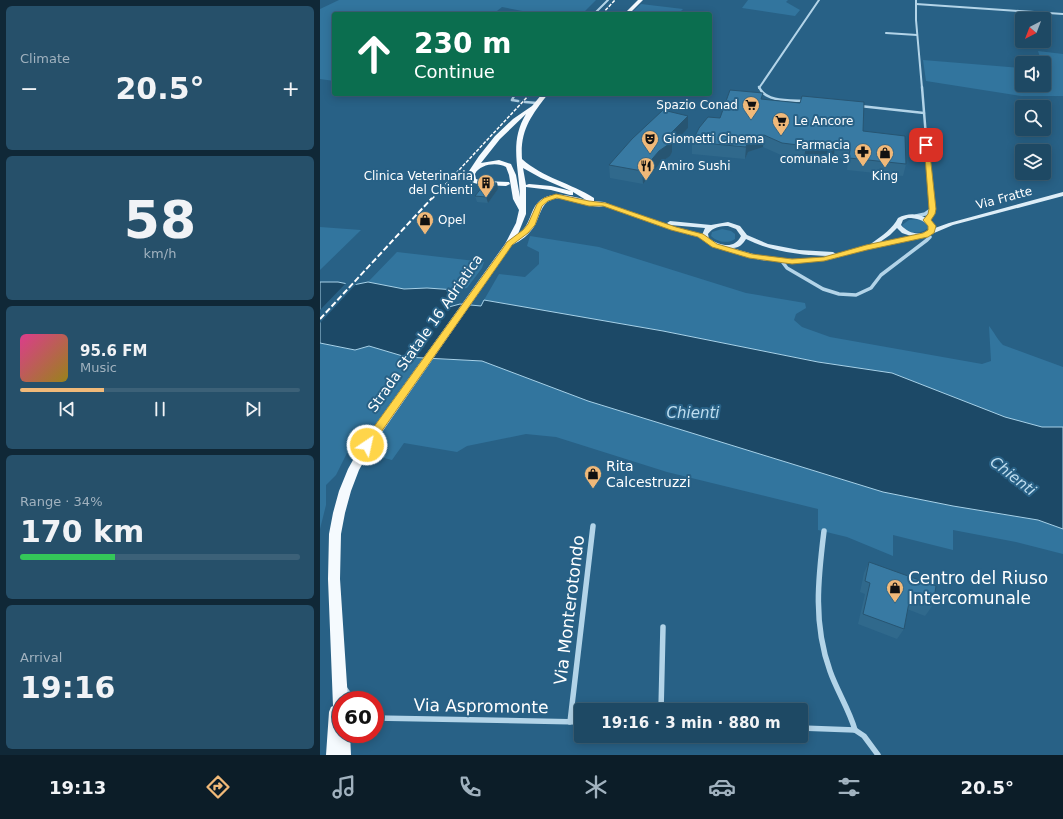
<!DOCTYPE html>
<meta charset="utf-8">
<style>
body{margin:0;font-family:"DejaVu Sans",sans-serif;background:#26506a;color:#f1f3f6;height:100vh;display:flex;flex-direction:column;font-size:15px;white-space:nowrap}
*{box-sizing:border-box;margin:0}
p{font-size:13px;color:#a1b2bf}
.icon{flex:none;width:22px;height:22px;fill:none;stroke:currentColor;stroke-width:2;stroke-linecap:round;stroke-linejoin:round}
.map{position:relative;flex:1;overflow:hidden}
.sheet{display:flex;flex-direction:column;gap:6px;padding:6px;background:#102837;width:320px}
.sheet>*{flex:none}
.guide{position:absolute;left:12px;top:12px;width:380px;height:84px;border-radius:4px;box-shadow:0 2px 10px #0003,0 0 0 1px #3c6178;background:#0b6e4f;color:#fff;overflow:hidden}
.needle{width:26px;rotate:222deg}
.controls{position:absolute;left:695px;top:12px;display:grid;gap:8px}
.controls a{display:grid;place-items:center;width:36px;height:36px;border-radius:4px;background:#1e4964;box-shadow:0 2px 10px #0003,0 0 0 1px #3c6178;font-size:20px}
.speed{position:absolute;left:12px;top:691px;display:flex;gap:8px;font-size:20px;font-weight:700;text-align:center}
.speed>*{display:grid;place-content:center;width:52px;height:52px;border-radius:50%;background:#1e4964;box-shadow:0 2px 10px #0003,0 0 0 1px #3c6178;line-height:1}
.speed .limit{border:6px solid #d22;background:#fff;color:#111}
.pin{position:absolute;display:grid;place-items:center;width:34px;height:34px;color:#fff;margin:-17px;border-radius:8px;box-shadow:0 2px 6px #0006}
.me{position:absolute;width:44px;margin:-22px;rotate:34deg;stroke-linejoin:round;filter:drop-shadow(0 0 3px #0008)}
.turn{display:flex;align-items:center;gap:14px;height:84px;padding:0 16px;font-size:18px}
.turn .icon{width:52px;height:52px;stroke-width:2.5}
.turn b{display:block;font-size:28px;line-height:34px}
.big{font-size:30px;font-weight:700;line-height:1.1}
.sheet .tile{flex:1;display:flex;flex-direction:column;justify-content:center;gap:6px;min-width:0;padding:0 14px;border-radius:6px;background:#26506a}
.sheet .dial{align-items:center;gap:0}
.dial b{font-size:52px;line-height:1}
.song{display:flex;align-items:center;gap:12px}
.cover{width:48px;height:48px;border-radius:6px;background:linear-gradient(135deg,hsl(330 70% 55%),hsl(50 70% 35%))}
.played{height:4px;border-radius:2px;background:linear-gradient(90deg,#f0b979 30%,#3c6178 30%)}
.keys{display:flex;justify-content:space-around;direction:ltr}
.heat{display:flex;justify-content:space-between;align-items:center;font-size:22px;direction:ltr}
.charge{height:6px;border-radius:3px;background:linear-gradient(90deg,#34c759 34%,#3c6178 0)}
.trip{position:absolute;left:254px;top:703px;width:234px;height:40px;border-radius:4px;background:#1e4964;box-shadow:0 2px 10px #0003,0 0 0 1px #3c6178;font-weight:700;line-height:40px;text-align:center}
.menu{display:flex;height:64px;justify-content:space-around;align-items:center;background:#0c1d28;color:#a1b2bf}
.menu .icon{width:28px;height:28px}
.menu .active{color:#f0b979}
.menu b{font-size:18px;color:#f1f3f6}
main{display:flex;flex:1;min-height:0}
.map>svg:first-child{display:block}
.green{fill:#32759e}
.water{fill:#1c4967;stroke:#a7d1e8}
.pier{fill:#286186}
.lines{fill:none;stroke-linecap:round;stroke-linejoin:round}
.street-tunnel{stroke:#487998;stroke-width:2.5;stroke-dasharray:2.5 1.5;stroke-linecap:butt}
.street-far3{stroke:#b3d4e8;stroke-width:2}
.street-far2{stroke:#b3d4e8;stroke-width:2.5}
.street-far1{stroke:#b3d4e8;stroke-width:3.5}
.street{stroke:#b3d4e8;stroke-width:5.5}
.secondary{fill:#ddedf7;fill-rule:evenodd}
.primary{fill:#f5fafe;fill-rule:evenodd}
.rail-far1{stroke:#fff;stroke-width:1.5;stroke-dasharray:3.5 1.5;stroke-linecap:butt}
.rail{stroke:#fff;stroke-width:2;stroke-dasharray:6 2.5;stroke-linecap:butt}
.wall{fill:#30698c}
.shaded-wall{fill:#275572}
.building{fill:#387aa3;stroke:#275572}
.route{fill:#ffd54a;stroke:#a68a30}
.labels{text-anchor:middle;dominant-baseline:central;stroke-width:4;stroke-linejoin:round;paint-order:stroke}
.far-poi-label{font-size:12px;fill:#fff;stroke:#286186;text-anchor:start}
.far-street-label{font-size:12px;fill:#fff;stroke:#286186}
.street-label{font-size:14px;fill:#fff;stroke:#286186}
.poi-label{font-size:14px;fill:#fff;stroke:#286186;text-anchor:start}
.water-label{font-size:15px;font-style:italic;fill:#beddef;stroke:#286186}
.near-poi-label{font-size:17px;fill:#fff;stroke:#286186;text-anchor:start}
.near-street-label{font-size:17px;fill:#fff;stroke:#286186}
</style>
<main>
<section class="sheet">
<div class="tile"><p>Climate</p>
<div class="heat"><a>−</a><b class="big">20.5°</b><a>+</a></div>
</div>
<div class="tile dial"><b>58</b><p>km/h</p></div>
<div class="tile">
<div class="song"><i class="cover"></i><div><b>95.6 FM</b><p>Music</p></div></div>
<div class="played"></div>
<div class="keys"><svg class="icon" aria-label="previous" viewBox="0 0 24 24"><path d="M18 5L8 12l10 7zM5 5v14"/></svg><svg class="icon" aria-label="pause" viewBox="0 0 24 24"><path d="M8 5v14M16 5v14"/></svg><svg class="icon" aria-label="next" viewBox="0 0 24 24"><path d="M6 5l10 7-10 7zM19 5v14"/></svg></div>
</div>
<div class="tile"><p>Range · 34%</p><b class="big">170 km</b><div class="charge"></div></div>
<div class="tile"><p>Arrival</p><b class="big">19:16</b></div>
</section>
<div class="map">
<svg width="743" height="755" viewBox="0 0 743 755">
<rect width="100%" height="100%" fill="#286186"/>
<!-- green -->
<g class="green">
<polygon points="19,0 276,0 262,14 218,14 182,7 173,14 14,14 14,81 0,79 0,9"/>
<polygon points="428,0 468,0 466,2 480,10 475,16 422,8"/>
<polygon points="321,4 363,9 358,14 310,14"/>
<polygon points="718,51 743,54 743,96 701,96 606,81 603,60 701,68 702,65 702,85 724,85 724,63 719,63 721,60"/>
<path d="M589,220C596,219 606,219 609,227C603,234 594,233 586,231L582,225Z"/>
<polygon points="0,227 41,230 0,270"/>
<path d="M402,229L411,231L415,234V239C408,244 397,242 391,236L392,232Z"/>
<path d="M210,236L279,247L426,293L485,303L486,308L476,314L474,320L482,327L510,337L662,364L671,361L669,326C674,332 677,339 683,345L743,367V427H722L684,417L572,373L498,362L343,331L164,300L179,274L205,277L219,264V252L207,246Z"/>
<polygon points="77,252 164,262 162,268 147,288 136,290 107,288 84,289 48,282"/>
<polygon points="0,343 35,350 49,346 86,357 162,361 268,401 563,492 633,506 718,520 743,529 743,554 696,542 633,530 633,550 573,535 573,556 527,537 498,530 498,509 347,472 236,437 206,434 147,446 137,452 84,443 72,460 29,449 16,475 6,485 6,505 0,529"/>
</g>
<!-- water -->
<polygon class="water" points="0,282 18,282 33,285 48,282 84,289 107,288 136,290 125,308 140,304 161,306 164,300 343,331 498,362 572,373 685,417 722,427 743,427 743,529 718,520 633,506 563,492 268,401 162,361 86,357 49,346 35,350 0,343"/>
<!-- pier -->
<polygon class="pier" points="27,282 38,282 0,323 0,310"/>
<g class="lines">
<!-- street-tunnel -->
<polyline class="street-tunnel" points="198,101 205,102"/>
<!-- street-far3 -->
<g class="street-far3">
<polyline points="596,0 596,20 602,88"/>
<polyline points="596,4 743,14"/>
<polyline points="274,14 288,0"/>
<polyline points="566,33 597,35"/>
<polyline points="439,88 499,0"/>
</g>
<!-- street-far2 -->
<g class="street-far2">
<path d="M439,87C446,103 472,100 486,101"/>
<polyline points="602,87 611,199"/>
<polyline points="192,100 195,94"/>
<polyline points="192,100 198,101"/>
<polyline points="205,102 217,103"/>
<polyline points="540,106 604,113"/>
</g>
<!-- street-far1 -->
<g class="street-far1">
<polyline points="596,216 605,214 612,209"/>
<polyline points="607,220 611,215 611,198"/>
<polyline points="461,260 467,268 503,289 519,294 536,295 551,288 561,275 607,240 610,237 607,235"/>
</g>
<!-- street -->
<g class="street">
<path d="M504,531C498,579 493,624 510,671C517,691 529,709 535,730"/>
<polyline points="25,689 33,700"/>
<polyline points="341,710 343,627"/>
<polyline points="55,718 261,722"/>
<polyline points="250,722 273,526"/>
<polyline points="481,728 535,730 544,736 558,755"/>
</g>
<!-- secondary -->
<path class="secondary" d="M743,192V196L633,225L607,236L552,248L508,260L478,263L440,260L395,247L378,237L352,230L281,204L284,202L286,203L356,228L382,235L385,228L350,225L347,223L350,221L391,225L408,222L420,226L427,235L448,244L479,250L513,252L516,254L551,245L552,243C562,236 573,228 578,218C591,211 606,214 615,226V228L629,223ZM588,218C597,218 603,220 609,226L608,231C598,236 588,233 581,225L583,220ZM408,226L416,229L421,236C414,250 400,245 389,239L388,234C393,227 400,226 408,226ZM577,228L582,233L591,236L560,242L570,235ZM426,239C452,252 480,255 509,256C477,262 444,259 413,248C419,248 423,244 426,239Z"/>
<!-- primary -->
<g class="primary">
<polygon points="318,0 323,0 309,14 304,14"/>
<path d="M222,94H228C211,116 200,130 202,159C223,178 251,183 274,198V201L284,202L288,204C276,214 247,193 231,200C221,204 220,216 215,225C210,234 201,241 192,245L51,448L39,470L31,491L25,513L21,534L20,579L28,700H21V734H30L31,755H6L9,712L11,707L13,706L8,579L9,534L13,513L19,491L28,469L43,442L185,244L196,223L199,210L193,199L189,175L186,167C177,162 160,164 155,174L156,179L163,181L189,182L190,184L186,186L162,185L150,182L147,174L159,156L175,136L193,119L212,106ZM206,114C189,142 199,167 200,197L196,175L191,164L179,160L161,163L180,139ZM203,168L221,178L251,191L231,186L209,184L206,185ZM206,187L231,190L250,195H253V192L266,200C248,195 223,188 213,210C209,219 207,228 198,234L206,214Z"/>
</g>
<!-- rail-far1 -->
<g class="rail-far1">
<polyline points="282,14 295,0"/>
<polyline points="112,199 210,94"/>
</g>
<!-- rail -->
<polyline class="rail" points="0,319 112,198"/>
</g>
<!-- wall -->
<g class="wall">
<polygon points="443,99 543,131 586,164 583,176 527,170 528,162 514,154 484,158 461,155 443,147 428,152 425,159 372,154 372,142 400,118"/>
<polygon points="368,116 368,128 352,145 352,152 350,156 340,163 323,184 290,178 289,165"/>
<polygon points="177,183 178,189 168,203 157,202 155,196"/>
<polygon points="549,562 613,605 605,616 587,609 584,629 577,639 538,624 545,594 540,592 544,573"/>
</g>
<!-- shaded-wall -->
<g class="shaded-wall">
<polygon points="368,116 368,128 352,145 352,152 350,156 340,163 323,184 322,171 349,135"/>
<polygon points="444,135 443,147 428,152 425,159 426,147 428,140"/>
<polygon points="516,142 514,154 484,158 486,146"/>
<polygon points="177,183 178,189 168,203 166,197"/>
</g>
<!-- building -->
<g class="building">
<polygon points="410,90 443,93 441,99 480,103 482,96 544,102 543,131 585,136 586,164 529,158 530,150 516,142 486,146 462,143 444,135 428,140 426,147 372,142 379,128 388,117 400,118"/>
<polygon points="343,110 368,116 349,135 352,139 349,144 339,151 322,171 289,165 312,139"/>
<polygon points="166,182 177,183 166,197 155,196"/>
<polygon points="549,562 616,586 613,605 590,597 584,629 543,614 550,583 545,581"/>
</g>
<!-- route -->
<polygon class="route" points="604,143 609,145 616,209 615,214 611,220 616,226 614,233 608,237 547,250 504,261 472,264 429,258 392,247 378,237 351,230 283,206 269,206 237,198 228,201 222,206 215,225 208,233 192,245 188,251 50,448 43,448 42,445 43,442 183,248 187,242 203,230 208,224 217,204 224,198 236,194 269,201 286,203 356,227 383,234 397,244 432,254 472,259 504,257 546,245 603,233 608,230 608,226 603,220 608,214 609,209"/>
<!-- icons -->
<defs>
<symbol id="supermarket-pin" viewBox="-11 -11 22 30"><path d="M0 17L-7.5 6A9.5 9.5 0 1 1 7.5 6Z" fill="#f0b979" stroke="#286186"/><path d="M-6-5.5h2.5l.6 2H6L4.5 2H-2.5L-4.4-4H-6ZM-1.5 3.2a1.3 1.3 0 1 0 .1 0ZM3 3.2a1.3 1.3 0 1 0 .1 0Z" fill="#111"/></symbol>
<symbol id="theatre-pin" viewBox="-11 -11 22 30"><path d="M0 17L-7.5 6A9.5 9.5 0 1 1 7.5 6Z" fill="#f0b979" stroke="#286186"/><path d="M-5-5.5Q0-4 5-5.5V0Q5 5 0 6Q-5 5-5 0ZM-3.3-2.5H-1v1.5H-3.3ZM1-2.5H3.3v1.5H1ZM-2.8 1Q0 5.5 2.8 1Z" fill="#111"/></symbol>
<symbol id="pharmacy-pin" viewBox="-11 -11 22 30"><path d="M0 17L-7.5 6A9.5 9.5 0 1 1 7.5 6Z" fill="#f0b979" stroke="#286186"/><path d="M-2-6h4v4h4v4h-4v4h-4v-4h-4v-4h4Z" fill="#111"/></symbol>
<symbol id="shop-pin" viewBox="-11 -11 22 30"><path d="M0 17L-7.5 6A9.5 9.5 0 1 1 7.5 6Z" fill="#f0b979" stroke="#286186"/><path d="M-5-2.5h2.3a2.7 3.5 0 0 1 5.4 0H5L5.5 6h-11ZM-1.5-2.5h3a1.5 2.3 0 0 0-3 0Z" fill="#111"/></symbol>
<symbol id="restaurant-pin" viewBox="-11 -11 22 30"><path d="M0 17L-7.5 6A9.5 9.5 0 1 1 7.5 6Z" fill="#f0b979" stroke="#286186"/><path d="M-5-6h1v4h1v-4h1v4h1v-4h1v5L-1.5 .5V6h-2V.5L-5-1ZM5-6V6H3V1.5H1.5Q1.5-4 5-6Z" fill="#111"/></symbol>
<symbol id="building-pin" viewBox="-11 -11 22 30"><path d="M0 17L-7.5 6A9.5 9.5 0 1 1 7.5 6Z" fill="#f0b979" stroke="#286186"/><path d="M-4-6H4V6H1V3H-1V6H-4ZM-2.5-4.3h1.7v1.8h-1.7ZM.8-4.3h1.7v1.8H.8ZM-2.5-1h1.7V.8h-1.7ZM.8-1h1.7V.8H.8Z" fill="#111"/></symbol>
</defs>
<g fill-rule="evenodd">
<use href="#supermarket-pin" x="421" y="95" width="20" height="27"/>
<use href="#supermarket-pin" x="451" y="111" width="20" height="27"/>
<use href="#theatre-pin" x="320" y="129" width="20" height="27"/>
<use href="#pharmacy-pin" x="533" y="142" width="20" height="27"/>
<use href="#shop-pin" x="555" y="143" width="20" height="27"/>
<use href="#restaurant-pin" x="316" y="156" width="20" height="27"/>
<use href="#building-pin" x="156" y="173" width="20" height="27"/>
<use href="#shop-pin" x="95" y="210" width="20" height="27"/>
<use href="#shop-pin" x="263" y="464" width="20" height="27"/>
<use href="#shop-pin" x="565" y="578" width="20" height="27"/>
</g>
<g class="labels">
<!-- far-poi labels -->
<g class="far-poi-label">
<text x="418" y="105" text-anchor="end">Spazio Conad</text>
<text x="474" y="121">Le Ancore</text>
<text x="343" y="139">Giometti Cinema</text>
<text x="530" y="145" text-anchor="end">Farmacia<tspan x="530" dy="14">comunale 3</tspan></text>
<text x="339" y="166">Amiro Sushi</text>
<text x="153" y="176" text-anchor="end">Clinica Veterinaria<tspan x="153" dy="14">del Chienti</tspan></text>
<text x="565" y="176" text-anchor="middle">King</text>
<text x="118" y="220">Opel</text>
</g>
<!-- far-street labels -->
<g class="far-street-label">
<text transform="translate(684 198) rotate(-15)">Via Fratte</text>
</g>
<!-- street labels -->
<g class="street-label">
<text transform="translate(105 333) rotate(-55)">Strada Statale 16 Adriatica</text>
</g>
<!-- poi labels -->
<g class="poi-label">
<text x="286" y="466">Rita<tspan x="286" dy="16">Calcestruzzi</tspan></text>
</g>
<!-- water labels -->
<g class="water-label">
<text x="373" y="413">Chienti</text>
<text transform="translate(693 476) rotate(38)">Chienti</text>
</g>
<!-- near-poi labels -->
<g class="near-poi-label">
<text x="588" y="578">Centro del Riuso<tspan x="588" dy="20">Intercomunale</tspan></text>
</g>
<!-- near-street labels -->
<g class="near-street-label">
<text transform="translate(249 610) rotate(-83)">Via Monterotondo</text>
<text transform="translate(161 706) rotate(1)">Via Aspromonte</text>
</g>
</g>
</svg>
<div class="controls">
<a><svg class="needle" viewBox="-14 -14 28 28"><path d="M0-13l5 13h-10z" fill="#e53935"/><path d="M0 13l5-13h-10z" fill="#a1b2bf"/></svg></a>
<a><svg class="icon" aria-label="sound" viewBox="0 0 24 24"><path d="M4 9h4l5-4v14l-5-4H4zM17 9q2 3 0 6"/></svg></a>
<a><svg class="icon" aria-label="search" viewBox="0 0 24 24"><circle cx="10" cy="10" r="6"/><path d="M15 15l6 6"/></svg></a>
<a><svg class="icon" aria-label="layers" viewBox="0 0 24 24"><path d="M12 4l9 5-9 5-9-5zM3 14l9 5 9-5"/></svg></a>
</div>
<div class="speed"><div class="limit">60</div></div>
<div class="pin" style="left:606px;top:145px;background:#d93025"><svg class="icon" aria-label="arrive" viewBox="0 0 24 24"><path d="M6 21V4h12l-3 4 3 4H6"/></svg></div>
<svg class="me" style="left:47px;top:445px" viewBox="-20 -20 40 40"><circle r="17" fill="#ffd54a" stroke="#fff" stroke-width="3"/><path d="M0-11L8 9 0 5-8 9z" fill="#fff"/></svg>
<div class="trip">19:16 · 3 min · 880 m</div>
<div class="guide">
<div class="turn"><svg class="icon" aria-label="ahead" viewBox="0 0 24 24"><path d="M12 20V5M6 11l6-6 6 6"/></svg><div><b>230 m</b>Continue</div></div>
</div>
</div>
</main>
<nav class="menu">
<b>19:13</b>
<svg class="icon active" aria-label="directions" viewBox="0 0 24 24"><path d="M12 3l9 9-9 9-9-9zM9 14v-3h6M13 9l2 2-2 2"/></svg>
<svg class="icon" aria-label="music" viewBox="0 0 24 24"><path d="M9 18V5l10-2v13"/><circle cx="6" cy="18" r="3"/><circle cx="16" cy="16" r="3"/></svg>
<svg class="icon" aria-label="phone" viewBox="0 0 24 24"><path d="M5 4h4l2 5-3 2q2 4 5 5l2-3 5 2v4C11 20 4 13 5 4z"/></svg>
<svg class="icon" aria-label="climate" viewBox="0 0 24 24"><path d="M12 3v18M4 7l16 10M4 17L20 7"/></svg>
<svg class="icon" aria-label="car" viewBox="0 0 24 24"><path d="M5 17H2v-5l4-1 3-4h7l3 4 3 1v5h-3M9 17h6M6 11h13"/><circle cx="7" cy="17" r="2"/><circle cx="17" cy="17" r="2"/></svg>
<svg class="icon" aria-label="filters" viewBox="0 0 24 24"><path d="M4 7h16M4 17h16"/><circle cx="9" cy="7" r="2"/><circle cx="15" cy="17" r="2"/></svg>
<b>20.5°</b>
</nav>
